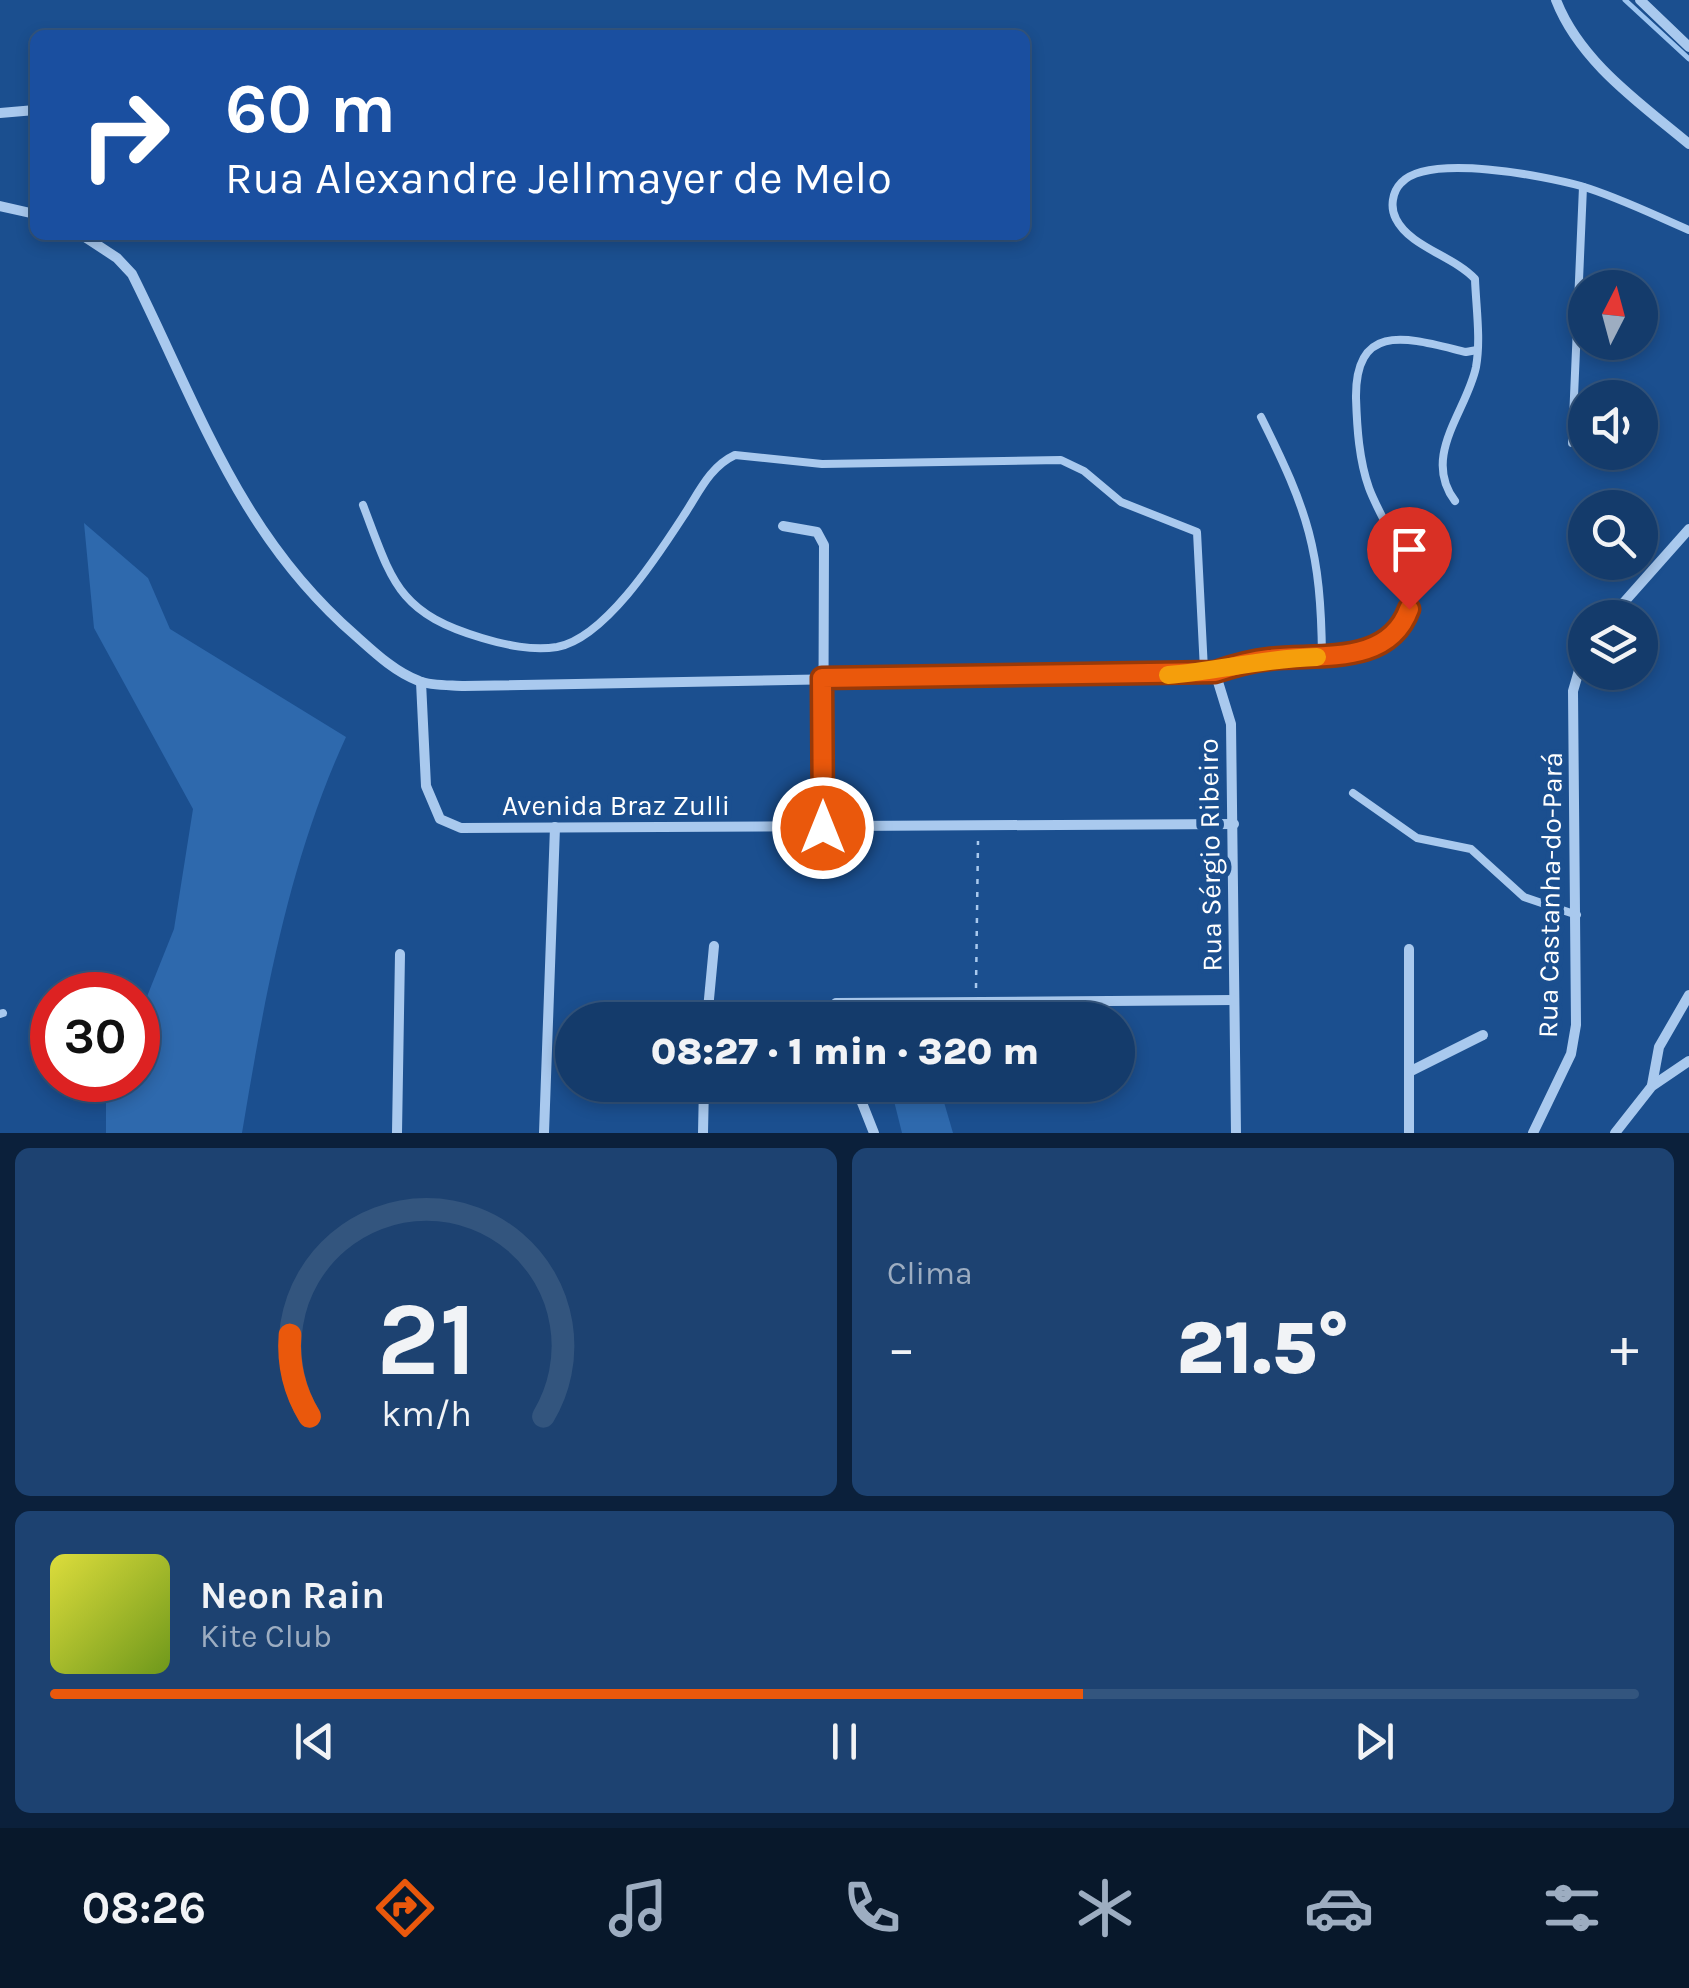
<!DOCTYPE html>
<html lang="pt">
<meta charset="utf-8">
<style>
body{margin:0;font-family:Karla,sans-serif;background:#1d4271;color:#f1f3f6;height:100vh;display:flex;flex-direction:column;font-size:38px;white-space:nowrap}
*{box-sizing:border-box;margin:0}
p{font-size:32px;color:#9dadc1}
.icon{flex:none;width:55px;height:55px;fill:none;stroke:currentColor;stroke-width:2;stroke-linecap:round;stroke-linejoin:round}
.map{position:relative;height:1133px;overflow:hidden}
.details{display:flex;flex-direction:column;gap:15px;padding:15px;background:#0b203b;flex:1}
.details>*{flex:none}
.top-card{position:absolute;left:30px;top:30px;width:1000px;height:210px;border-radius:15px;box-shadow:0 5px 15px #0003,0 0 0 2px #33557e;background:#1a4fa0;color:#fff;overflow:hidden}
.needle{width:65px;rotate:6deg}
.fabs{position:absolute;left:1568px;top:270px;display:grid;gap:20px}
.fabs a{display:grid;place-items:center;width:90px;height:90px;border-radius:50%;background:#143b6b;box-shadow:0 5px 15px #0003,0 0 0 2px #33557e;font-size:50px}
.speed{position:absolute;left:30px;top:972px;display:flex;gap:20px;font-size:50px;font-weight:700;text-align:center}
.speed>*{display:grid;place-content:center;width:130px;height:130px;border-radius:50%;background:#143b6b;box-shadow:0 5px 15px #0003,0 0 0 2px #33557e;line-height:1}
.speed .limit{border:15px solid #d22;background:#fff;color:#111}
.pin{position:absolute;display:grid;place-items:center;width:85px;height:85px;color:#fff;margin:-102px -42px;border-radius:50% 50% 50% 0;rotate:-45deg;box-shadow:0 0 10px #0007}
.pin .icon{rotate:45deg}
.me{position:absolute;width:110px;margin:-55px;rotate:0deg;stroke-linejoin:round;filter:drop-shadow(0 0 8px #0008)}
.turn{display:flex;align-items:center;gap:35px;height:210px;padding:0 30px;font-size:45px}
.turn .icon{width:130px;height:130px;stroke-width:2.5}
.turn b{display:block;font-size:70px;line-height:85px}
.big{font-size:75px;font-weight:800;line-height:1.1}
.details .card{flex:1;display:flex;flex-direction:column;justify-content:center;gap:15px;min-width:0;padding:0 35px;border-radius:15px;background:#1d4271}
.details .dial{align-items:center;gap:0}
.dial svg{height:260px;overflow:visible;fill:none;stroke:#33557e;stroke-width:7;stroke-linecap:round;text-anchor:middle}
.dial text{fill:#f1f3f6;stroke:none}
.song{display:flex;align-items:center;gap:30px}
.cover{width:120px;height:120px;border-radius:15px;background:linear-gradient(135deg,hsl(60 70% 55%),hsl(80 70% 35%))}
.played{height:10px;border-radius:5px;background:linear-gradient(90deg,#ea580c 65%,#33557e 65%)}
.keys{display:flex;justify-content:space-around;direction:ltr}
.heat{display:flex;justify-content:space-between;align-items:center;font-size:55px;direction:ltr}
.details .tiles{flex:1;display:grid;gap:15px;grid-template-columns:1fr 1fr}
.card:last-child{grid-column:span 2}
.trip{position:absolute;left:555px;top:1002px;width:580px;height:100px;border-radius:50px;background:#143b6b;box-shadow:0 5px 15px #0003,0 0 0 2px #33557e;font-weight:800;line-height:100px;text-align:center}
.menu{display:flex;height:160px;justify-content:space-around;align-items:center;background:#08182b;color:#9dadc1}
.menu .icon{width:70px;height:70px}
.menu .current{color:#ea580c}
.menu b{font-size:45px;color:#f1f3f6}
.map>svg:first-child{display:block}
.green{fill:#2e69ad}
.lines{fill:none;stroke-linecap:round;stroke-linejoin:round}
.stream{stroke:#9cc4f0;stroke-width:5}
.path{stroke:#a9c9ee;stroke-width:2.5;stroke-dasharray:5 8;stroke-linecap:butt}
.lane{stroke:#a9c9ee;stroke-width:8}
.street{stroke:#a9c9ee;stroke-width:10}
.route-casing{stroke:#983908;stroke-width:25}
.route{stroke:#ea580c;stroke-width:18}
.slow{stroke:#f59e0b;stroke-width:18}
.labels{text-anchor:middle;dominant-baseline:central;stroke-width:10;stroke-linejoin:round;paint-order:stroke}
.street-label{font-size:28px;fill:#fff;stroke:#1b4f8f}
</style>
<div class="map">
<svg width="1689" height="1133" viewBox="0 0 1689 1133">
<rect width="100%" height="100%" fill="#1b4f8f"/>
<!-- green -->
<g class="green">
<path d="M84,523L148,578L170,629L346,737C289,860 264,1000 242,1133H106V1095L112,1080H138V1019L174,929L193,809L94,628Z"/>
<polygon points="890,1085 939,1085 953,1133 902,1133"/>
</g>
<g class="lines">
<!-- stream -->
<polyline class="stream" points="1625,0 1689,59"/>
<!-- path -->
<polyline class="path" points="976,988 978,841"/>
<!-- lane -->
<g class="lane">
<path d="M1261,417C1308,511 1321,550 1322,657"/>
<polyline points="1572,443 1583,187"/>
<path d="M1455,501C1421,456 1467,411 1476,367C1481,339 1476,307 1475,279C1454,256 1410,247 1396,219C1390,208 1392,192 1401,183C1428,153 1545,176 1581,186C1618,197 1654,215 1689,230"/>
<path d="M363,505C392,581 397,613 482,638C506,645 532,651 557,647C606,638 660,552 686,512C700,490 711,466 735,455L822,464L1061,460L1084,471L1121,502L1197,532L1204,670"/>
<path d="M1215,672C1234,666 1253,660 1274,658C1315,655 1366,664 1397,630C1434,591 1383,527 1369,488C1359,460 1357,428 1356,398C1355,319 1411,339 1466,352L1477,350"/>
<polyline points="1353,793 1417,838 1471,849 1524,897 1577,915"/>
<polyline points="0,1014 3,1013"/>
</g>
<!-- street -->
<g class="street">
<path d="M1556,0C1580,62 1640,103 1689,144"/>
<polyline points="1640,0 1689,47"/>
<polyline points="0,113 35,110"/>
<polyline points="0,206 35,214"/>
<path d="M82,235L117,258L132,274C199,408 239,535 356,636C375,653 395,672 419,681C431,686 450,685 464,686L1215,672L1231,724L1236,1133"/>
<polyline points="783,526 817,532 824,545 823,828"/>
<polyline points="1610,618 1689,529"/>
<polyline points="421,682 426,786 440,819 461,828 1234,824"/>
<polyline points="1409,949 1409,1133"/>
<polyline points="707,1020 714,946"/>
<polyline points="827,1020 827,1011 836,1003 1234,1000"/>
<polyline points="1409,1072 1483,1035"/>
<polyline points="855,1085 874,1133"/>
<polyline points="1652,1085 1659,1047 1689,995"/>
<polyline points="397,1133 400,954"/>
<polyline points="544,1133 555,827"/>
<polyline points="703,1133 704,1085"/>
<polyline points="1533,1133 1571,1054 1576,1025 1573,691 1585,650"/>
<polyline points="1615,1133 1652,1086 1689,1061"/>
</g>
</g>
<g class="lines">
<defs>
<path id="route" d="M823,828L822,678L1215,672C1233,666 1250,661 1269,659C1318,653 1388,667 1409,609"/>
</defs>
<!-- route casing -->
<use href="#route" class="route-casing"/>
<!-- route -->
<use href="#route" class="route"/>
<!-- slow -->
<path class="slow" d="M1168,675C1218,671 1266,658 1317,657"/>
</g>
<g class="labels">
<!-- street labels -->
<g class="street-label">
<text x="616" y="805">Avenida Braz Zulli</text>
<text transform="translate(1210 855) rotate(-91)">Rua Sérgio Ribeiro</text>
<text transform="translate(1550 895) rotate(-89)">Rua Castanha-do-Pará</text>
</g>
</g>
</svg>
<div class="fabs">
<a><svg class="needle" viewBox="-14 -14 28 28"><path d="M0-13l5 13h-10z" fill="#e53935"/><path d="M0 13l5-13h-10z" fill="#9dadc1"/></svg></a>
<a><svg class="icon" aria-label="sound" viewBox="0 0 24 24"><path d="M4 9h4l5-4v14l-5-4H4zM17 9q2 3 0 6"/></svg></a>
<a><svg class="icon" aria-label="search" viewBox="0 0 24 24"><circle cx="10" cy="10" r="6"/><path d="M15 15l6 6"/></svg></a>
<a><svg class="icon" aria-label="layers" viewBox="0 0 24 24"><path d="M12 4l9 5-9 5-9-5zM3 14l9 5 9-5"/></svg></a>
</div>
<div class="speed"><div class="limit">30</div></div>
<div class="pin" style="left:1409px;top:609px;background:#d93025"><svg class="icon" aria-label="arrive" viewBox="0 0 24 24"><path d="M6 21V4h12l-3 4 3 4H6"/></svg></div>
<svg class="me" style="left:823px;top:828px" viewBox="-20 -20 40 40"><circle r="17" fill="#ea580c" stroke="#fff" stroke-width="3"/><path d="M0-11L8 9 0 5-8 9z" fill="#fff"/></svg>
<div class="trip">08:27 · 1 min · 320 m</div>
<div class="top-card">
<div class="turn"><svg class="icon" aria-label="right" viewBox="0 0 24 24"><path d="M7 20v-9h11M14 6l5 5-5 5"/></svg><div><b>60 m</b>Rua Alexandre Jellmayer de Melo</div></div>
</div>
</div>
<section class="details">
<div class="tiles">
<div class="card dial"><svg viewBox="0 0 100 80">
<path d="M14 69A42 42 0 1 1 86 69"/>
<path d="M14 69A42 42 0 0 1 8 44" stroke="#ea580c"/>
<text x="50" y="56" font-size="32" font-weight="700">21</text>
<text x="50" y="72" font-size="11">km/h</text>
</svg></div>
<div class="card"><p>Clima</p>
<div class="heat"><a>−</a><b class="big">21.5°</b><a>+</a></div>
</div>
<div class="card">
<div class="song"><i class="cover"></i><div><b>Neon Rain</b><p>Kite Club</p></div></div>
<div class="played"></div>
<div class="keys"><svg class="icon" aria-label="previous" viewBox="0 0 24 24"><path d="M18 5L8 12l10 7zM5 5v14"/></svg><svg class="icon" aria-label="pause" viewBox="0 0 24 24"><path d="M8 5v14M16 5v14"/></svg><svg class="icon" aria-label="next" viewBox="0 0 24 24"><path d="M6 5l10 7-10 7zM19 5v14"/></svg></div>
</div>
</div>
</section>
<nav class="menu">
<b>08:26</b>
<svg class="icon current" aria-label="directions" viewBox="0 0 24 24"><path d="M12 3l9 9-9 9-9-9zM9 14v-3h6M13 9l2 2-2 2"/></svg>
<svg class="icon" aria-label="music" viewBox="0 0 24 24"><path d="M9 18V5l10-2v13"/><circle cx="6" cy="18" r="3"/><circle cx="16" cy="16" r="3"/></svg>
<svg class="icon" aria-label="phone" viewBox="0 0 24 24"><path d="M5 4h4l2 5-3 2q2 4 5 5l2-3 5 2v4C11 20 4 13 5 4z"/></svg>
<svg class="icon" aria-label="climate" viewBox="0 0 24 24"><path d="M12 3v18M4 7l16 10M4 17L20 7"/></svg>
<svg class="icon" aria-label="car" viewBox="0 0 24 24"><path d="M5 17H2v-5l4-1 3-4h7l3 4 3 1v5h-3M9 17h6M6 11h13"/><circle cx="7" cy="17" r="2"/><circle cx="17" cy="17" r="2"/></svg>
<svg class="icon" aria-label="filters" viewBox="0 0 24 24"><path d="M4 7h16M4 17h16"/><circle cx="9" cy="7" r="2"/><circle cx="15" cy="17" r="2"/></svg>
</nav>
